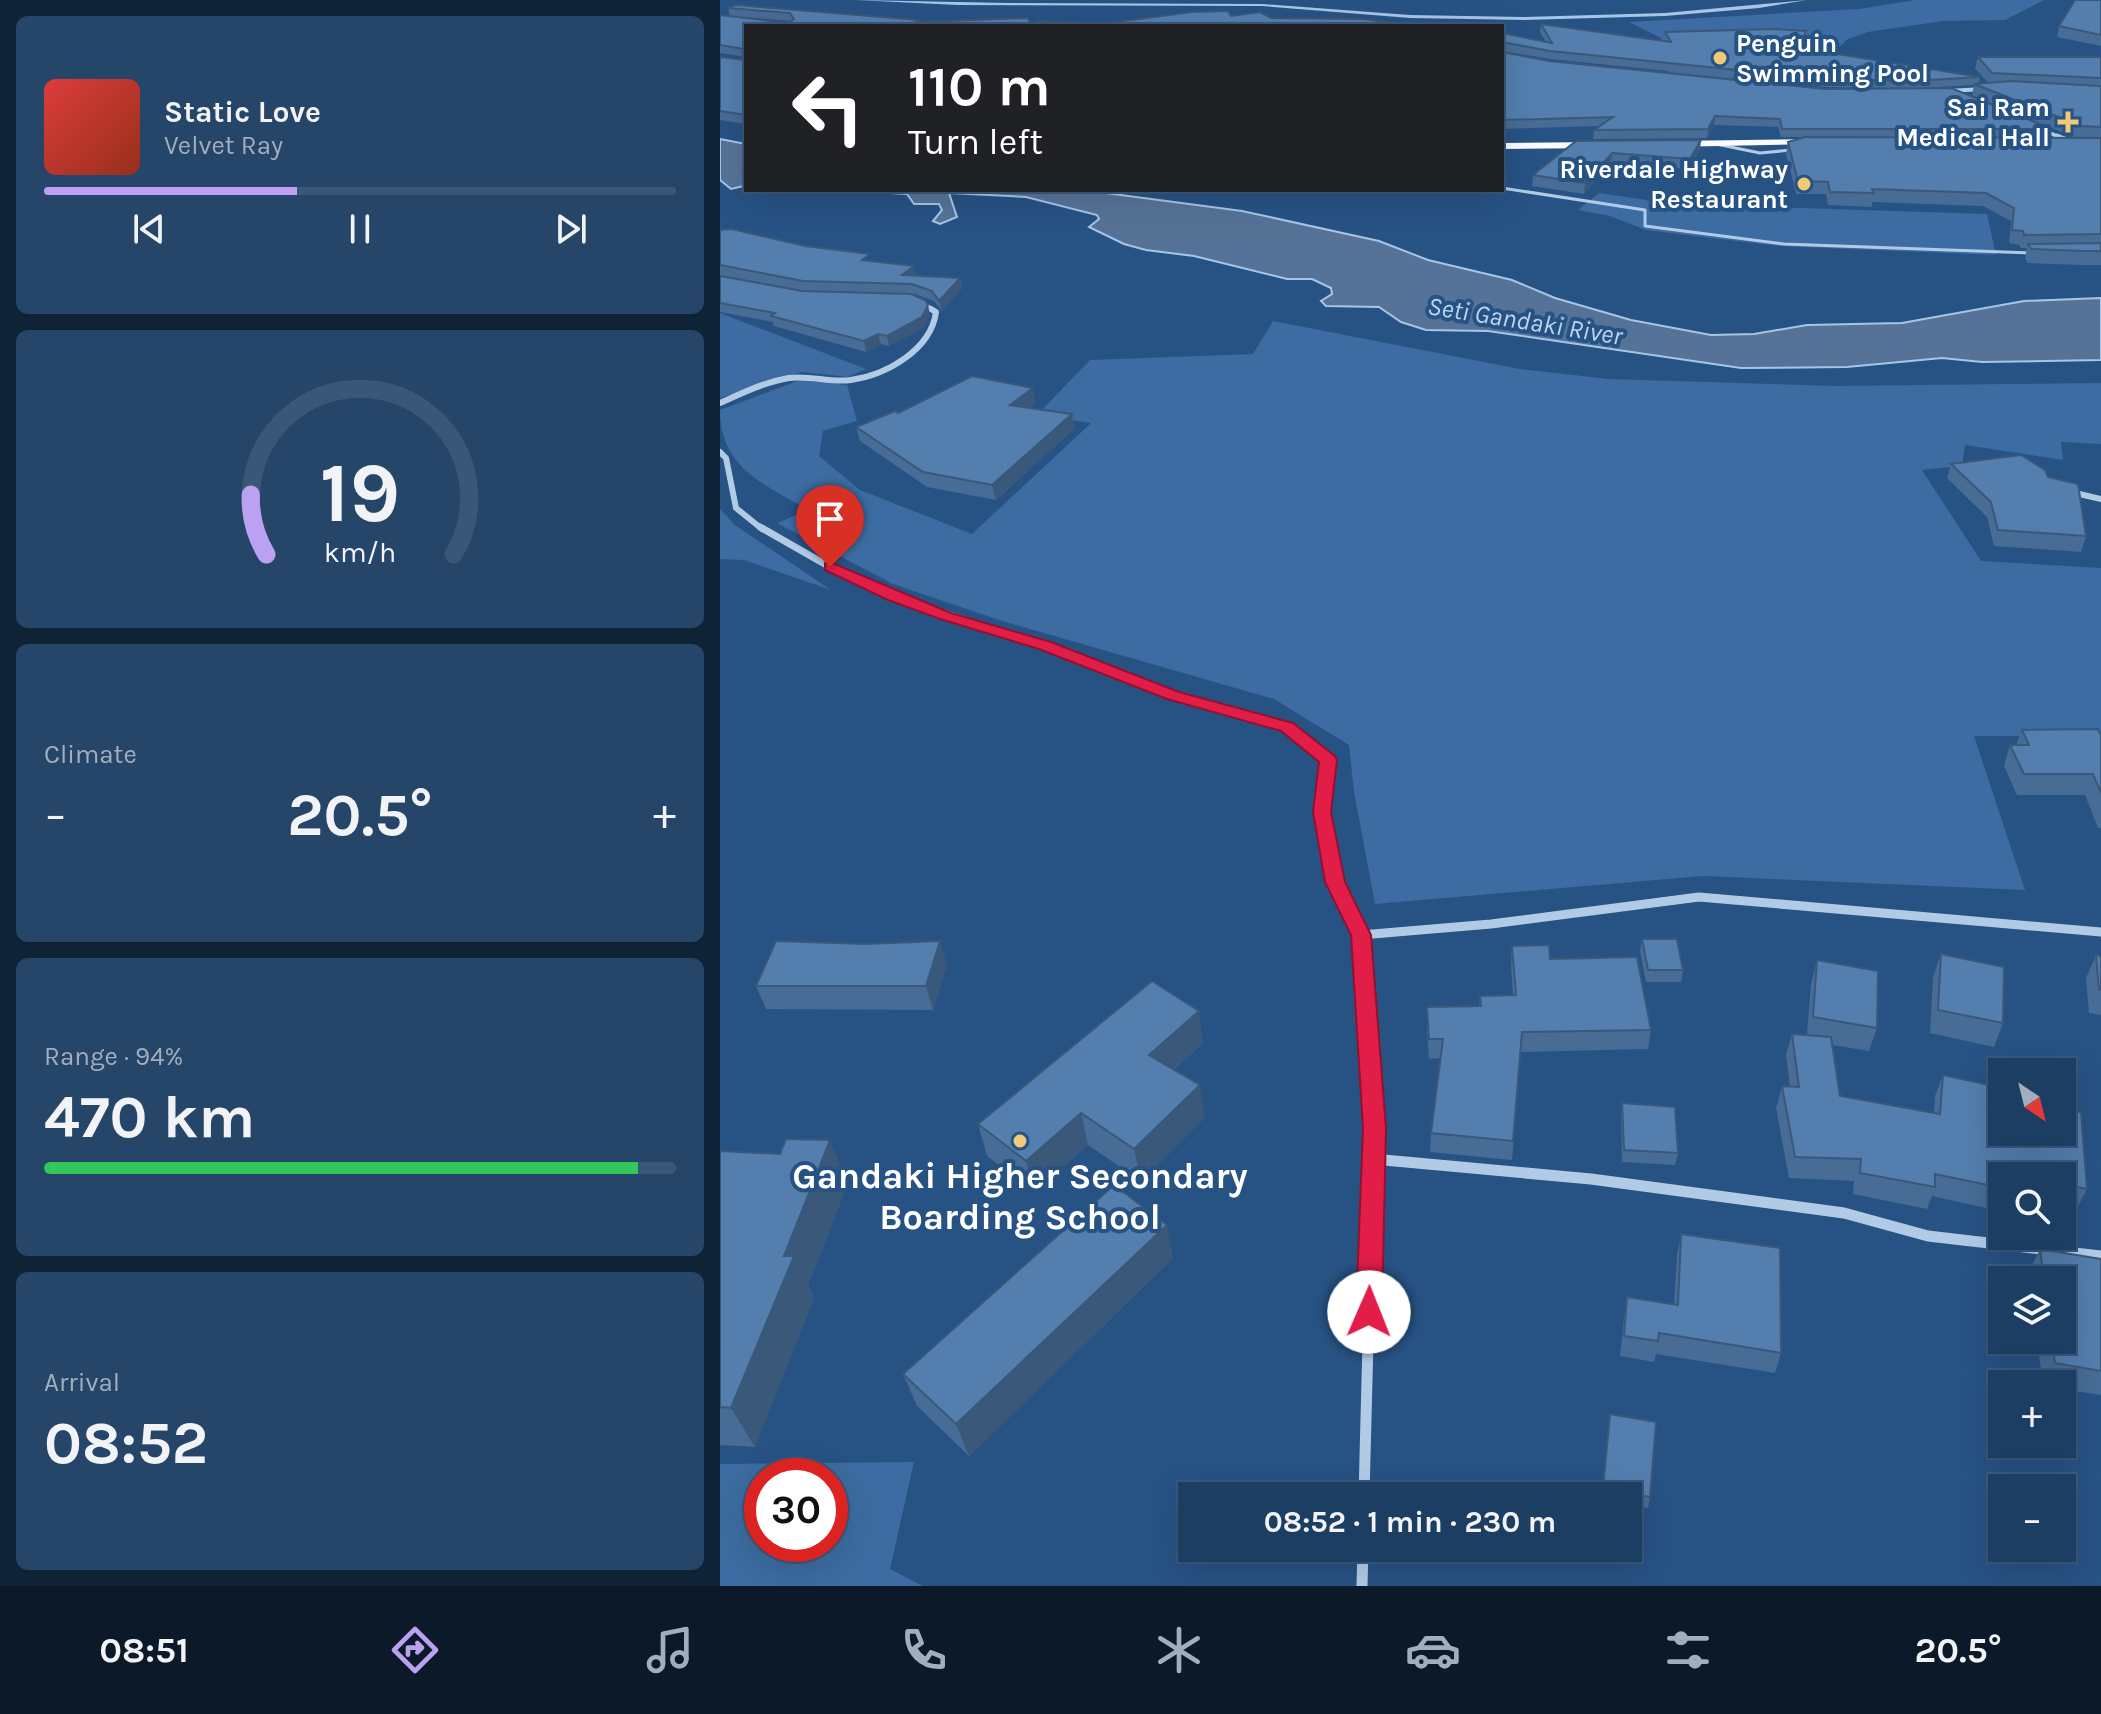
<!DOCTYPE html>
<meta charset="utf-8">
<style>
body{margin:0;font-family:Karla,sans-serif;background:#254569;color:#f1f3f6;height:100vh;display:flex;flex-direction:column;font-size:30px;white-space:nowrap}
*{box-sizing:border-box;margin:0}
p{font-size:26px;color:#a0aebe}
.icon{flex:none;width:44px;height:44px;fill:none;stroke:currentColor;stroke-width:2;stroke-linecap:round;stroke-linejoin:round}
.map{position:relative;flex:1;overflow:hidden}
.side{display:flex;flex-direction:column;gap:16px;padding:16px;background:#102236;width:720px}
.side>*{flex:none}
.banner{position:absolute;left:24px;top:24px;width:760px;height:168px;border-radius:0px;box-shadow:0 8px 32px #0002,0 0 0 2px #3b5778;background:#202124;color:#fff;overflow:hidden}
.needle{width:52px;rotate:145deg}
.controls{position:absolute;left:1268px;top:1058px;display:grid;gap:16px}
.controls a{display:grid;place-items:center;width:88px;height:88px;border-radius:0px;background:#1d3e63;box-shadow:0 8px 32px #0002,0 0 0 2px #3b5778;font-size:40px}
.speed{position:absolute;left:24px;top:1458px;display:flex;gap:16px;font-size:40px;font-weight:700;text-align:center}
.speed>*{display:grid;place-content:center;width:104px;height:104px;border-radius:50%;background:#1d3e63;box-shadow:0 8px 32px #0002,0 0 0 2px #3b5778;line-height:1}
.speed .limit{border:12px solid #d22;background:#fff;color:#111}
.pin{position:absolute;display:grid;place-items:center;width:68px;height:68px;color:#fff;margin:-82px -34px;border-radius:50% 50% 50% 0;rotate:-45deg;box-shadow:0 0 8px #0007}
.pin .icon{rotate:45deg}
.me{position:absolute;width:88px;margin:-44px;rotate:1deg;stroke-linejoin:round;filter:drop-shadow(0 0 6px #0008)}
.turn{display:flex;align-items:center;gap:28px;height:168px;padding:0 32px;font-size:36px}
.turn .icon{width:104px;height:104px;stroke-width:2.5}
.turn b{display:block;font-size:56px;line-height:68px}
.big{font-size:60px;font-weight:700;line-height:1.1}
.side .tile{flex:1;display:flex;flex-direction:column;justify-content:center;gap:12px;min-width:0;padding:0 28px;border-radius:12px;background:#254569}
.side .dial{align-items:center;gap:0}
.dial svg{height:208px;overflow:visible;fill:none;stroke:#3b5778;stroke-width:7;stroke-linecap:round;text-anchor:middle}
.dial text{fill:#f1f3f6;stroke:none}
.song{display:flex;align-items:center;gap:24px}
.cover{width:96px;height:96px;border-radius:12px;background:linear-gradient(135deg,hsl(0 70% 55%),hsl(10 70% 35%))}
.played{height:8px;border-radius:4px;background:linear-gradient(90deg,#bca0f2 40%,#3b5778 40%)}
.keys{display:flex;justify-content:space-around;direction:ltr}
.heat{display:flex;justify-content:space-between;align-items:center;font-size:44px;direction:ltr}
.charge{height:12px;border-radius:6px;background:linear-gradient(90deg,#34c759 94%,#3b5778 0)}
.trip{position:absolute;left:458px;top:1482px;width:464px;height:80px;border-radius:0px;background:#1d3e63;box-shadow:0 8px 32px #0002,0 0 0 2px #3b5778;font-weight:700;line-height:80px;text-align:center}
.tabs{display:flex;height:128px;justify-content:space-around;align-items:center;background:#0c1928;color:#a0aebe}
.tabs .icon{width:56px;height:56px}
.tabs .on{color:#bca0f2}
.tabs b{font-size:36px;color:#f1f3f6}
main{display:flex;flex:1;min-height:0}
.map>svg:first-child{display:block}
.green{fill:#3c6ca1;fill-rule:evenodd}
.water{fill:#567397;stroke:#a5c6e8;stroke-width:2}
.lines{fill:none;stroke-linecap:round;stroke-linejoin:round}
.stream{fill:#a5c6e8;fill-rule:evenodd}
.service{stroke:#b1cbe7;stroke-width:3}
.minor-far5{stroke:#b1cbe7;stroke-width:4}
.minor-far4{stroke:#b1cbe7;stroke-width:5}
.minor-far3{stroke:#b1cbe7;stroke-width:6}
.minor-far2{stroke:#b1cbe7;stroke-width:7}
.minor-far1{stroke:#b1cbe7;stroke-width:9}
.minor{stroke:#b1cbe7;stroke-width:11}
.trunk{fill:#f9fbfe;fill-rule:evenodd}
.wall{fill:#476c96;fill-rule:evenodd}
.shaded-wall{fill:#3a587a}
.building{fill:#537eae;stroke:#3a587a;stroke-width:2}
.route{fill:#e11d48;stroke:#92132f;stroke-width:2}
.poi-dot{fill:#f0ca76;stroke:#275284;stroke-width:3}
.labels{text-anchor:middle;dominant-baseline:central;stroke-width:8;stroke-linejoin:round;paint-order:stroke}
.far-poi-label{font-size:26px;font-weight:bold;fill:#fff;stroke:#275284;text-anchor:end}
.far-water-label{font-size:26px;font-style:italic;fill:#bcd5ef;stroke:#275284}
.near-poi-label{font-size:36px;font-weight:bold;fill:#fff;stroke:#275284}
</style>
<main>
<section class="side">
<div class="tile">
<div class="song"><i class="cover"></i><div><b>Static Love</b><p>Velvet Ray</p></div></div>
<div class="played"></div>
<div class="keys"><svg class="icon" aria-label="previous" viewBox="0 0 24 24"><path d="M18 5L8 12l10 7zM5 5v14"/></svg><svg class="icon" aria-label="pause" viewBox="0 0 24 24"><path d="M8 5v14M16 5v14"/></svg><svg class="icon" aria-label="next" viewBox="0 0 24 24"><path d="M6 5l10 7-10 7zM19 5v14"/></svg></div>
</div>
<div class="tile dial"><svg viewBox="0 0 100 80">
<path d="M14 69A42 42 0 1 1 86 69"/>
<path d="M14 69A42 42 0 0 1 8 46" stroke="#bca0f2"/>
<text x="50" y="56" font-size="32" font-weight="700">19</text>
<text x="50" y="72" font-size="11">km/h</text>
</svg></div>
<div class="tile"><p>Climate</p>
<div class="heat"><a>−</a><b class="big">20.5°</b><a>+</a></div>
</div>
<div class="tile"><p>Range · 94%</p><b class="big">470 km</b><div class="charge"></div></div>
<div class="tile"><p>Arrival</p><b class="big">08:52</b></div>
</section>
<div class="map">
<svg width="1381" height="1586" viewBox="0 0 1381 1586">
<rect width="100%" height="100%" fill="#275284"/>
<!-- green -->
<g class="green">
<polygon points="1195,0 1324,0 1285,20 1223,21 1148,32 1128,39 1116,50 1057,54 1010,80 946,74 953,63 941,38 909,22 1139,9"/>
<polygon points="879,193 954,204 1267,214 1276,255 1058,246 926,230 890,216 858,210"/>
<polygon points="0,313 146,369 128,377 82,372 0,398"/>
<path d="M553,321L800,369L889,379L1115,386L1381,383V444L1341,442L1343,460L1245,445L1242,466L1202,470L1261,561L1381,568V736H1254L1305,890L983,876L655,904L634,792L629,745L554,699L282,621L173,584L57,523L88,510C44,484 0,468 0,410L80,380L127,385L137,421L103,431L99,456L140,490L252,534L371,423L317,415L370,360L533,354Z"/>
<polygon points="0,509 15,525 111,590 24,560 0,559"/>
<path d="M194,1462L170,1569L203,1586H0V1464ZM110,1476V1544H42V1476Z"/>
</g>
<!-- water -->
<g class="water">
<polygon points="0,139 26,144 24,186 11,189 0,180"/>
<polygon points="121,190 363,190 522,211 659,241 708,260 792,280 835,298 911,320 991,335 1034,334 1087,325 1182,323 1304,301 1381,298 1381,360 1262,362 1222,358 1127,367 1021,368 768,331 706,330 681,322 659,307 606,306 601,301 612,294 611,288 592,279 567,279 474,256 426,250 404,244 369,227 379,219 377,215 306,197 229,193 237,217 220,224 213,221 222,210 219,204 194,204 187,194"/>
</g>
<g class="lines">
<!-- stream -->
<polygon class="stream" points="135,0 289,3 542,4 690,15 804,17 945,13 1087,0 1039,8 945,16 804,20 690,18 542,6 238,5"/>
<!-- service -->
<g class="service">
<polyline points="996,144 1040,153 1072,150"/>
<polyline points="782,188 925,210 925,226 1064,244 1312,253"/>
</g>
<!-- minor-far5 -->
<g class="minor-far5">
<polyline points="1228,91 1263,89"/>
<polyline points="1322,130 1342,138"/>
</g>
<!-- minor-far4 -->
<g class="minor-far4">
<polyline points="1337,136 1350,141"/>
<polyline points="198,300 214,311"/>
</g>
<!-- minor-far3 -->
<g class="minor-far3">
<path d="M0,403C22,393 45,382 69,378C90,375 110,383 131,380C166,375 211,350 216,312L211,309"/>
<polyline points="0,452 6,458 16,508 42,529"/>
<polyline points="1351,492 1381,499"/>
</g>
<!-- minor-far2 -->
<polyline class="minor-far2" points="40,527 110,567 174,597 325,646 453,696 567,727 609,760 603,804"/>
<!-- minor-far1 -->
<g class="minor-far1">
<polyline points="603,802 602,812 615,882 641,935 653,1150"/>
<polyline points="641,935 771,924 979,897 1381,932"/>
</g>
<!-- minor -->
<g class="minor">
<polyline points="653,1159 871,1179 1124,1213 1208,1236 1381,1256"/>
<polyline points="644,1496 653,1148"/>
<polyline points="642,1586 643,1548"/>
</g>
<!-- trunk -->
<g class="trunk">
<polygon points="1097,139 1101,140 1101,144 951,147 945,144 951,141"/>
<polygon points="782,143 881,142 887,145 881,148 782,149"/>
</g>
</g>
<!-- wall -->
<g class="wall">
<polygon points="1381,0 1381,46 1337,37 1339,26"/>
<polygon points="8,8 199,20 199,22 311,26 26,26 26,124 0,120 0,57 26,60 25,57 0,53 0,15 69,23 72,21 10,16"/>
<path d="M821,24L946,42L945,39V32L1086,31L1081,48L1260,77L1259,83H1268L1255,68L1258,57H1381V265H1360L1307,263L1305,257L1307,248H1301L1299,245L1289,243L1291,221L1263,206L1152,202V207L1108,205L1106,194H1076L1066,154L1068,142L1083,137H1061L1058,127L994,125L987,138L873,139L874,130L880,126L782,129V52L829,61L1105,89L1166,88L1104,87L830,59L782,51V33L826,42L820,32ZM1254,85L1252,95L1356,138H1329L1332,129L1202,88Z"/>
<polygon points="856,141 980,150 969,169 891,163 864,194 812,186 813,175"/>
<polygon points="0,230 151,261 194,266 196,275 240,278 242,288 222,311 214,301 195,294 86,291 0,275"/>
<polygon points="0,276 210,315 204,327 169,346 161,344 146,352 54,326 53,322 0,312"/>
<polygon points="315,403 309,408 352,414 354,429 276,500 207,487 140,441 136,427 178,413"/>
<polygon points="1231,464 1366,536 1361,552 1274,546 1267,517 1227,478"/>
<polygon points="1302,730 1381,735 1381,828 1378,828 1365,795 1297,795 1284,766 1290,745 1296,745"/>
<polygon points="922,939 963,970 961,982 926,982 920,951"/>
<polygon points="792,946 830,959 931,1030 928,1049 801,1052 792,1160 710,1152 711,1133 721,1058 709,1059 707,1027 707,1007 759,1006 760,996 793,995 791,965"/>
<polygon points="1221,954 1283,1023 1274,1047 1210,1033 1213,977"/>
<polygon points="1376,955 1381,956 1381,1015 1369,1013 1366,978"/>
<polygon points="1097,960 1157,1028 1149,1051 1112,1045 1120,1096 1214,1113 1215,1096 1223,1075 1278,1096 1367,1189 1356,1210 1342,1207 1342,1176 1282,1176 1282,1194 1275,1210 1212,1196 1207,1209 1133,1194 1134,1181 1069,1178 1056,1108 1062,1086 1070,1087 1066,1055 1072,1034 1087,1035 1091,984"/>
<polygon points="227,965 213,1010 46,1009 36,986"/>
<polygon points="483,1043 454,1069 485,1117 421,1181 368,1145 314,1192 267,1156 258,1124"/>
<polygon points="902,1103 958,1153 955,1165 902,1162 901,1115"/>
<polygon points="0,1151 128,1182 88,1286 94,1298 35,1447 0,1445"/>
<polygon points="961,1234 1061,1353 1055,1373 936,1354 934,1362 900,1356 904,1318 907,1297 954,1305 957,1255"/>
<polygon points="1320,1249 1381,1259 1381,1395 1342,1389 1342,1384 1323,1384 1317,1340 1342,1340 1342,1280 1310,1280 1309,1271"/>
<polygon points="453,1258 249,1456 197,1406 183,1374"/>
<polygon points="890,1414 930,1497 928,1508 908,1504 908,1496 881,1496"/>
</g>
<!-- shaded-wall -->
<g class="shaded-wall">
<polygon points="995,116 994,125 987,138 988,129"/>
<polygon points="981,140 980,150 969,169 970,159"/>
<polygon points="892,153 891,163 864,194 865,183"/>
<polygon points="194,266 196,276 184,285 182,275"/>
<polygon points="240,278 242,288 222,311 219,301"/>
<polygon points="208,305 210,315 204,327 169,346 167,336"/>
<polygon points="158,334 161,344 146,352 144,341"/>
<polygon points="313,388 315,403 293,420 290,405"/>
<polygon points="352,414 354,429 276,500 272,485"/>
<polygon points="220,941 227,965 213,1010 206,986"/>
<polygon points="479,1011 483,1043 434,1086 429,1055"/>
<polygon points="480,1085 485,1117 421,1181 414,1149"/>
<polygon points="361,1113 368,1145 314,1192 306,1161"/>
<polygon points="110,1140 128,1182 88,1286 94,1298 35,1447 11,1408 64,1256"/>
<polygon points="447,1225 453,1258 249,1456 236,1424"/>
</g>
<!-- building -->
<g class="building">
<polygon points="1355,0 1381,0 1381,35 1339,26"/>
<polygon points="16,5 199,20 196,22 308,18 311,26 26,26 26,115 0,111 0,57 26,60 24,49 0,45 0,15 69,23 74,19 70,13 8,8"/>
<polygon points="508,11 511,16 540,12 551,18 643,19 698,26 321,26 317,21 363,23 365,26 472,12"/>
<polygon points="821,24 951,42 945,32 1055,29 1086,31 1080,48 1260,77 1193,81 1106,79 830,51 783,42 782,43 782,33 832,43"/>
<polygon points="782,52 829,61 1105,89 1231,88 1332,129 1062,129 1060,119 995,116 988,129 874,130 893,117 782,120"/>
<polygon points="1258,57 1381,57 1381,78 1272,73"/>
<polygon points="1291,81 1381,86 1381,127 1362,126 1254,84"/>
<polygon points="1085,137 1381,138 1381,234 1304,235 1303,231 1292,230 1294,208 1266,193 1152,189 1154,193 1110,192 1108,182 1078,181 1068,142"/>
<polygon points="981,140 970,159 892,153 865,183 813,175 856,141"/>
<polygon points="12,229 85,246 150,254 142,260 194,266 182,275 240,278 219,301 212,291 192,284 83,281 0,265 0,230"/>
<polygon points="1381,243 1381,251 1364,251 1311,249 1308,244"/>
<polygon points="0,276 82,291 191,294 205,300 208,305 202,317 167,336 158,334 144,341 51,316 55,313 0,303"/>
<polygon points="252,376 313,388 290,405 352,414 272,485 203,472 136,427 175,411 178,413"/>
<polygon points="1301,455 1325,470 1328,477 1358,484 1366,536 1278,530 1271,502 1231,464"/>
<polygon points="1378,729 1381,735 1381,793 1373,774 1304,774 1290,745 1309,745 1302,730"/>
<polygon points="922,939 957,939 963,970 928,970"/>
<polygon points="56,941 145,944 220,941 206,986 36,986"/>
<polygon points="829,945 830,959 917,957 931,1030 802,1032 793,1141 711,1133 723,1039 709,1039 707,1007 761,1006 760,996 796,995 792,946"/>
<polygon points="1221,954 1284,967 1283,1023 1218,1010"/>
<polygon points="1376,955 1381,956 1381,990 1379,989"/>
<polygon points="1097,960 1158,971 1157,1028 1093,1017"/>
<polygon points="432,981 479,1011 429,1055 480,1085 414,1149 361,1113 306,1161 258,1124"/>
<polygon points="1072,1034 1111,1037 1120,1096 1220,1114 1223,1075 1279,1087 1278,1096 1282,1097 1282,1132 1342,1132 1342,1109 1361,1112 1367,1189 1342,1184 1342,1176 1306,1176 1284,1171 1284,1176 1282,1176 1282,1188 1215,1174 1215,1187 1140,1173 1141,1159 1075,1157 1062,1086 1079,1087"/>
<polygon points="902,1103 955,1107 958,1153 904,1150"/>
<polygon points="66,1139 110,1140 64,1256 74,1256 11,1408 0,1407 0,1151 60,1154"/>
<polygon points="394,1185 447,1225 236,1424 183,1374"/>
<polygon points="961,1234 1060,1248 1061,1353 939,1333 938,1341 904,1336 907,1297 958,1305"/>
<polygon points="1320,1249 1381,1259 1381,1371 1335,1363 1332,1340 1342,1340 1342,1280 1324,1280"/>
<polygon points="890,1414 936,1422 930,1497 883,1488"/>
</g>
<!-- route -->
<polygon class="route" points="110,562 231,613 331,642 459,692 573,723 615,756 617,760 611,812 625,882 651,935 666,1128 662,1312 658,1320 649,1324 640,1320 636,1312 643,1128 631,935 605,882 593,812 599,762 561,731 447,699 319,649 220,619 168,600 105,570 105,563"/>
<!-- markers -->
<g class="poi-dot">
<circle cx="1000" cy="58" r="8"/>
<path d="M1344 110h8v8h8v8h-8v8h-8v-8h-8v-8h8z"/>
<circle cx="1084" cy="184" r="8"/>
<circle cx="300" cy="1141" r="8"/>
</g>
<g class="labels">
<!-- far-poi labels -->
<g class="far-poi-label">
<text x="1016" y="43" text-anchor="start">Penguin<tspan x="1016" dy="30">Swimming Pool</tspan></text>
<text x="1330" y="107">Sai Ram<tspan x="1330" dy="30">Medical Hall</tspan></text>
<text x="1068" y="169">Riverdale Highway<tspan x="1068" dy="30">Restaurant</tspan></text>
</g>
<!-- far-water labels -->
<g class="far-water-label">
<text transform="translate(805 321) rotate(9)">Seti Gandaki River</text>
</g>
<!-- near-poi labels -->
<g class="near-poi-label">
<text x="300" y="1176">Gandaki Higher Secondary<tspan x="300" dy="41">Boarding School</tspan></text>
</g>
</g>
</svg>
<div class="controls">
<a><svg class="needle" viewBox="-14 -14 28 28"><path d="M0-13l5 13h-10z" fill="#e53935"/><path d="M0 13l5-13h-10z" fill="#a0aebe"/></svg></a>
<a><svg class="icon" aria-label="search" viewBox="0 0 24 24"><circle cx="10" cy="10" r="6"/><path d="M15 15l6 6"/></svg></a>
<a><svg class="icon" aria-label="layers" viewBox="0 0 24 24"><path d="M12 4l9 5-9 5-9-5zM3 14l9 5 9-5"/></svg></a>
<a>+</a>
<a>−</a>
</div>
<div class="speed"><div class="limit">30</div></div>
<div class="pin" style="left:110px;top:567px;background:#d93025"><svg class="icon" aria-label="arrive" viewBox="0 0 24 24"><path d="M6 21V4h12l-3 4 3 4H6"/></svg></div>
<svg class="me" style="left:649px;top:1312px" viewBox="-20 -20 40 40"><circle r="19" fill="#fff"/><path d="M0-13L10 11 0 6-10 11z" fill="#e11d48"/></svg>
<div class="trip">08:52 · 1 min · 230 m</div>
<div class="banner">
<div class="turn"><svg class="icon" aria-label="left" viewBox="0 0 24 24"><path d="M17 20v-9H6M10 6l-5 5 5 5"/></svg><div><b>110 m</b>Turn left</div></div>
</div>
</div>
</main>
<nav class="tabs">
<b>08:51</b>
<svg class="icon on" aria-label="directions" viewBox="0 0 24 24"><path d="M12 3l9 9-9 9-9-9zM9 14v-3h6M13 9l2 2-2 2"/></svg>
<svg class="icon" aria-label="music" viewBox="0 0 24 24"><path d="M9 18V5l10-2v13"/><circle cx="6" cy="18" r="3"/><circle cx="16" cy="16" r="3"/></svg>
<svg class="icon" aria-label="phone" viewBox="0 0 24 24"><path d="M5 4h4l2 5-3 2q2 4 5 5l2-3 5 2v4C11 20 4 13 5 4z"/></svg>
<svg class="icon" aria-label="climate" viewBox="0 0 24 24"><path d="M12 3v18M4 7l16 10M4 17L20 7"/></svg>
<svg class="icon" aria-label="car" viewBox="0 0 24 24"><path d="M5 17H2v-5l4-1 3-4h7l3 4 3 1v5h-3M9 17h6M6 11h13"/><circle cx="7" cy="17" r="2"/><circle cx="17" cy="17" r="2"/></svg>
<svg class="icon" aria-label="filters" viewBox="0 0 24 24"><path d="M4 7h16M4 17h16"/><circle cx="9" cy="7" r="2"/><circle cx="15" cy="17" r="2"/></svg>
<b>20.5°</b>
</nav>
